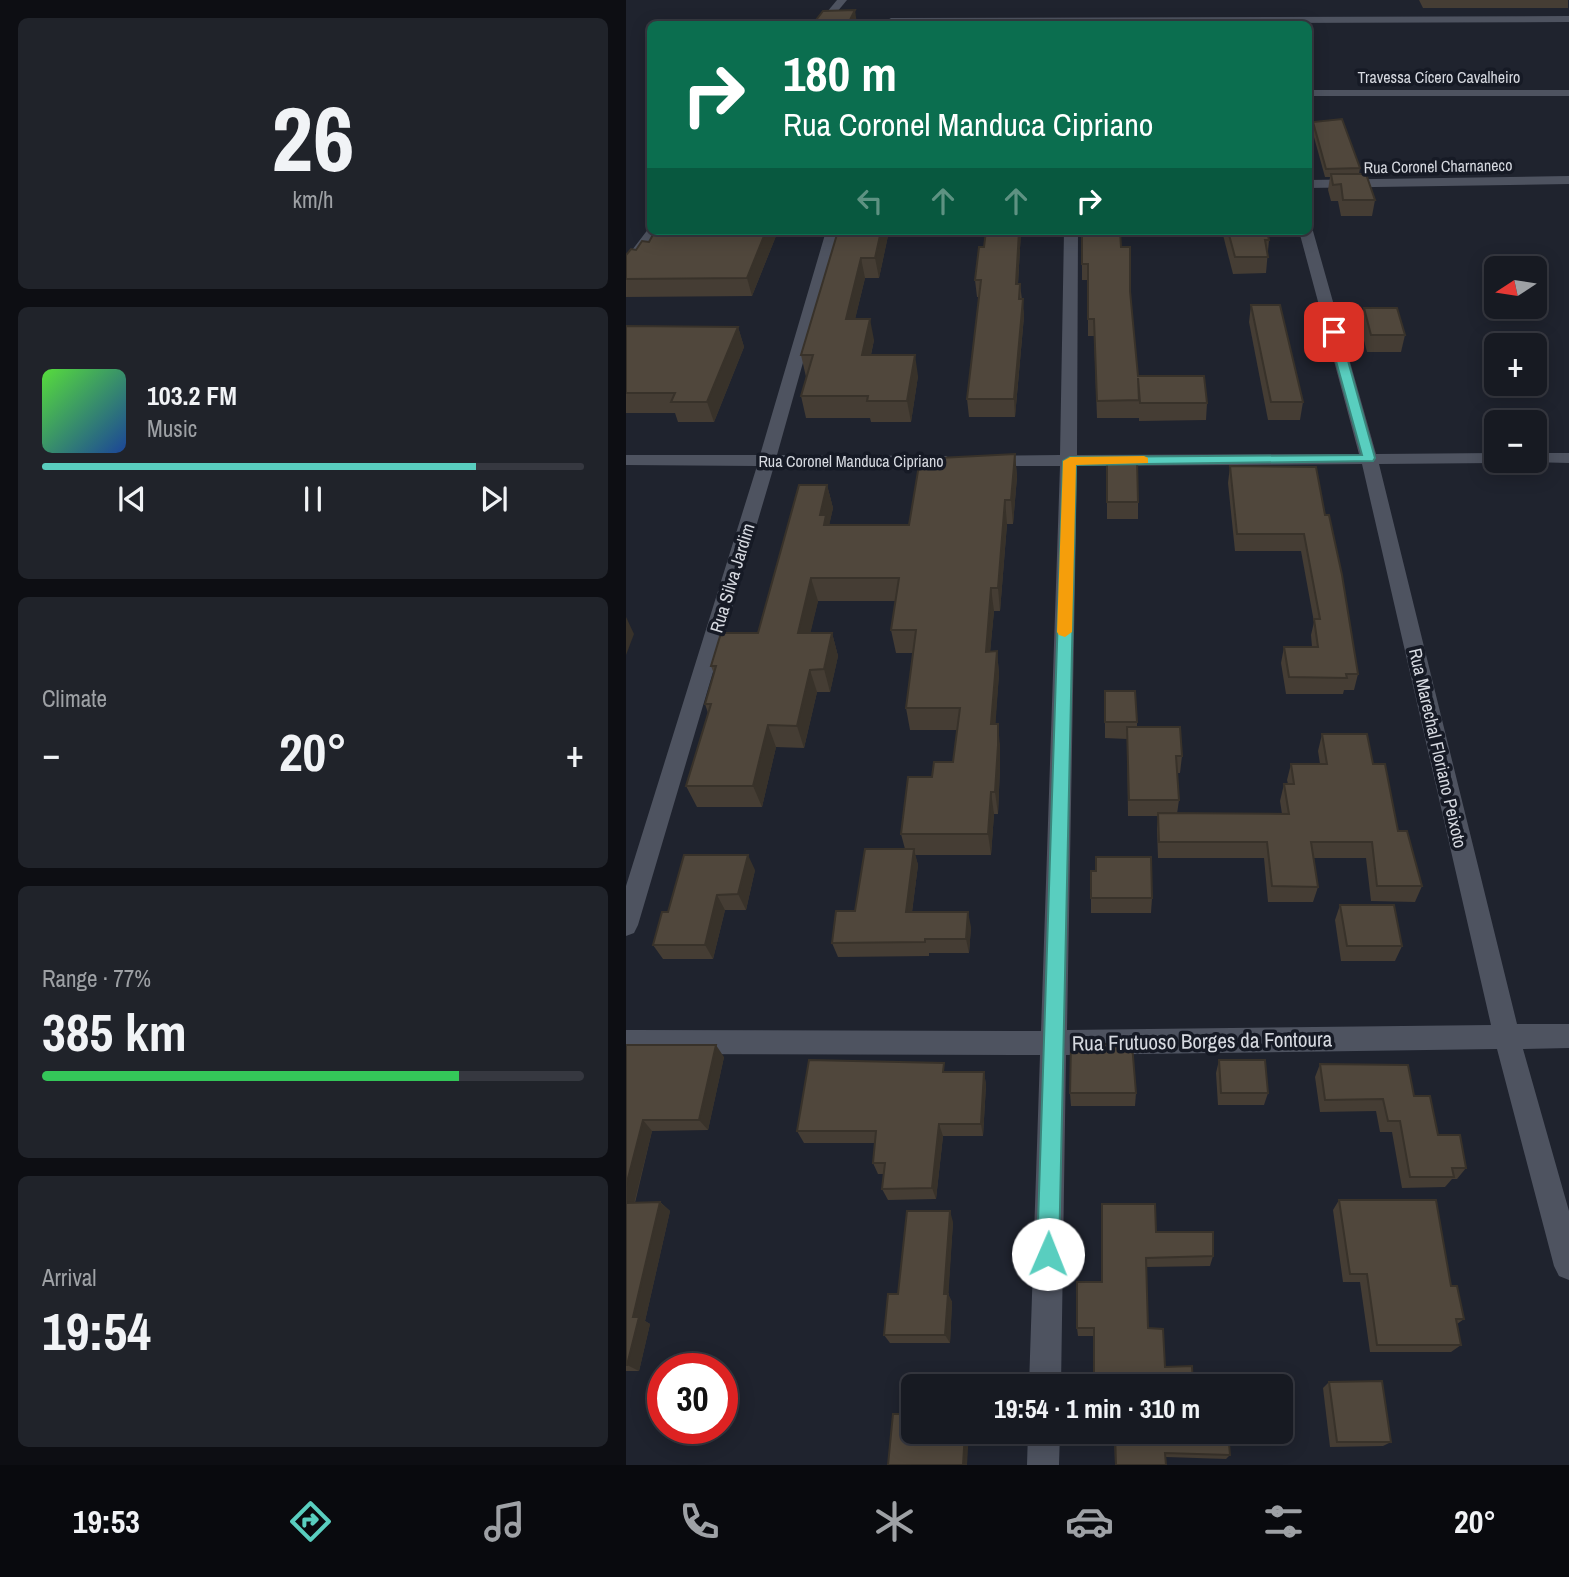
<!DOCTYPE html>
<meta charset="utf-8">
<style>
body{margin:0;font-family:"Archivo Narrow",sans-serif;background:#20232a;color:#f1f3f6;height:100vh;display:flex;flex-direction:column;font-size:26px;white-space:nowrap}
*{box-sizing:border-box;margin:0}
p{font-size:23px;color:#9ea1a5}
.icon{flex:none;width:38px;height:38px;fill:none;stroke:currentColor;stroke-width:2;stroke-linecap:round;stroke-linejoin:round}
.map{position:relative;flex:1;overflow:hidden}
.drawer{display:flex;flex-direction:column;gap:18px;padding:18px;background:#0d0e13;width:626px}
.drawer>*{flex:none}
.guide{position:absolute;left:21px;top:21px;width:665px;height:214px;border-radius:10px;box-shadow:0 4px 18px #0003,0 0 0 2px #363840;background:#0b6e4f;color:#fff;overflow:hidden}
.needle{width:46px;rotate:258deg}
.fabs{position:absolute;left:858px;top:256px;display:grid;gap:14px}
.fabs a{display:grid;place-items:center;width:63px;height:63px;border-radius:10px;background:#171a22;box-shadow:0 4px 18px #0003,0 0 0 2px #363840;font-size:35px}
.speed{position:absolute;left:21px;top:1353px;display:flex;gap:14px;font-size:35px;font-weight:700;text-align:center}
.speed>*{display:grid;place-content:center;width:91px;height:91px;border-radius:50%;background:#171a22;box-shadow:0 4px 18px #0003,0 0 0 2px #363840;line-height:1}
.speed .limit{border:10px solid #d22;background:#fff;color:#111}
.pin{position:absolute;display:grid;place-items:center;width:60px;height:60px;color:#fff;margin:-30px;border-radius:14px;box-shadow:0 4px 10px #0006}
.me{position:absolute;width:77px;margin:-38px;rotate:1deg;stroke-linejoin:round;filter:drop-shadow(0 0 5px #0008)}
.turn{display:flex;align-items:center;gap:24px;height:147px;padding:0 21px;font-size:32px}
.turn .icon{width:91px;height:91px;stroke-width:2.5}
.turn b{display:block;font-size:49px;line-height:60px}
.lanes{display:flex;align-items:center;height:66px;padding:0 21px;background:#0003;justify-content:center;gap:35px;direction:ltr}
.lanes .off{opacity:.35}
.big{font-size:52px;font-weight:800;line-height:1.1}
.drawer .widget{flex:1;display:flex;flex-direction:column;justify-content:center;gap:10px;min-width:0;padding:0 24px;border-radius:10px;background:#20232a}
.drawer .dial{align-items:center;gap:0}
.dial b{font-size:91px;line-height:1}
.song{display:flex;align-items:center;gap:21px}
.cover{width:84px;height:84px;border-radius:10px;background:linear-gradient(135deg,hsl(110 70% 55%),hsl(220 70% 35%))}
.played{height:7px;border-radius:4px;background:linear-gradient(90deg,#59cebf 80%,#363840 80%)}
.keys{display:flex;justify-content:space-around;direction:ltr}
.heat{display:flex;justify-content:space-between;align-items:center;font-size:38px;direction:ltr}
.charge{height:10px;border-radius:5px;background:linear-gradient(90deg,#34c759 77%,#363840 0)}
.trip{position:absolute;left:275px;top:1374px;width:392px;height:70px;border-radius:10px;background:#171a22;box-shadow:0 4px 18px #0003,0 0 0 2px #363840;font-weight:800;line-height:70px;text-align:center}
.dock{display:flex;height:112px;justify-content:space-around;align-items:center;background:#090a0e;color:#9ea1a5}
.dock .icon{width:49px;height:49px}
.dock .on{color:#59cebf}
.dock b{font-size:32px;color:#f1f3f6}
main{display:flex;flex:1;min-height:0}
.map>svg:first-child{display:block}
.lines{fill:none;stroke-linecap:round;stroke-linejoin:round}
.minor{fill:#4e5360;fill-rule:evenodd}
.wall{fill:#453d34}
.shaded-wall{fill:#38322a}
.building{fill:#50473c;stroke:#38322a;stroke-width:2}
.route{fill:#59cebf;stroke:#3a867c;stroke-width:2}
.slow{fill:#f59e0b}
.labels{text-anchor:middle;dominant-baseline:central;stroke-width:7;stroke-linejoin:round;paint-order:stroke}
.far-street-label{font-size:16px;fill:#d6d9e0;stroke:#161a25}
.street-label{font-size:18px;fill:#d6d9e0;stroke:#161a25}
.near-street-label{font-size:21px;fill:#d6d9e0;stroke:#161a25}
</style>
<main>
<section class="drawer">
<div class="widget dial"><b>26</b><p>km/h</p></div>
<div class="widget">
<div class="song"><i class="cover"></i><div><b>103.2 FM</b><p>Music</p></div></div>
<div class="played"></div>
<div class="keys"><svg class="icon" aria-label="previous" viewBox="0 0 24 24"><path d="M18 5L8 12l10 7zM5 5v14"/></svg><svg class="icon" aria-label="pause" viewBox="0 0 24 24"><path d="M8 5v14M16 5v14"/></svg><svg class="icon" aria-label="next" viewBox="0 0 24 24"><path d="M6 5l10 7-10 7zM19 5v14"/></svg></div>
</div>
<div class="widget"><p>Climate</p>
<div class="heat"><a>−</a><b class="big">20°</b><a>+</a></div>
</div>
<div class="widget"><p>Range · 77%</p><b class="big">385 km</b><div class="charge"></div></div>
<div class="widget"><p>Arrival</p><b class="big">19:54</b></div>
</section>
<div class="map">
<svg width="943" height="1465" viewBox="0 0 943 1465">
<rect width="100%" height="100%" fill="#1f232e"/>
<g class="lines">
<!-- minor -->
<g class="minor">
<polygon points="211,0 221,0 201,24 191,24"/>
<polygon points="943,16 943,22 265,24 260,21 265,18"/>
<rect x="682" y="90" width="261" height="6"/>
<polygon points="943,176 943,184 682,188 682,180"/>
<polygon points="23,228 24,231 35,231 5,270 0,271 0,258"/>
<path d="M682,228L687,231L750,454L870,453V460H877L870,463L753,464L891,1024H943V1048L897,1049L943,1211V1280L933,1276L928,1266L871,1049L440,1055L435,1386H403L414,1055L0,1054V1030L415,1031L434,466H363L355,461L363,456L434,455L438,231H452L451,455L733,454L673,231H682ZM736,464L865,1025L441,1030L451,466Z"/>
<polygon points="200,231 214,231 151,455 320,456 328,461 320,466 148,466 12,925 8,933 0,936 0,886 131,466 0,465 0,455 134,455"/>
<polygon points="908,453 943,453 943,463 902,462 908,460"/>
<polygon points="402,1432 434,1432 433,1465 401,1465"/>
</g>
</g>
<!-- wall -->
<g class="wall">
<polygon points="793,0 942,0 942,8 797,8"/>
<polygon points="687,122 734,168 733,174 749,200 746,216 715,216 712,201 705,201 702,190 704,177 699,177 686,130"/>
<polygon points="29,231 152,231 126,296 0,297 0,255 23,242"/>
<polygon points="212,231 263,231 253,278 239,278 229,319 248,340 245,355 292,376 285,422 245,422 244,418 180,418 175,396 180,377 175,355"/>
<polygon points="360,231 395,231 392,284 394,284 398,316 389,417 343,417 341,399 353,297 351,297 349,280 358,247"/>
<polygon points="456,231 495,247 504,291 512,376 581,403 580,420 513,421 513,415 513,418 471,418 468,336 462,336 462,280 456,280"/>
<polygon points="596,231 641,231 643,240 640,273 607,274"/>
<polygon points="625,305 677,402 674,420 642,420 623,322"/>
<polygon points="738,308 779,335 775,352 741,352 734,325"/>
<polygon points="0,326 112,327 118,347 88,422 52,422 49,413 0,413"/>
<polygon points="389,454 391,477 387,524 381,524 374,611 368,611 364,652 371,651 373,674 369,724 374,746 374,767 372,814 368,814 365,855 289,855 292,865 286,912 345,927 343,953 303,953 303,956 212,957 206,943 229,911 279,849 275,834 306,777 327,762 331,730 284,730 280,708 287,653 270,653 265,630 270,601 192,601 184,633 206,633 212,656 204,692 191,692 178,748 150,747 136,807 71,807 60,786 82,713 79,704 88,674 85,666 132,633 201,485 207,508 203,525 283,525"/>
<polygon points="481,460 512,502 512,519 481,519"/>
<polygon points="604,466 699,515 732,674 728,690 718,690 717,694 660,694 655,663 658,647 686,647 685,635 688,622 675,551 609,551 602,483"/>
<polygon points="479,691 511,722 511,727 556,756 554,773 551,773 553,800 551,814 656,814 654,801 658,784 662,784 661,780 665,764 694,764 692,751 696,734 747,764 772,831 796,886 789,902 745,901 740,858 688,858 692,887 687,902 642,902 638,858 532,858 531,829 532,816 502,816 501,739 479,738"/>
<polygon points="129,870 120,910 99,910 87,959 37,959 27,945 42,912"/>
<polygon points="465,871 526,898 525,913 465,913"/>
<polygon points="714,905 776,946 769,961 715,961 709,920"/>
<polygon points="0,1045 98,1057 82,1130 26,1131 9,1203 34,1202 44,1211 19,1321 24,1324 13,1371 0,1371"/>
<polygon points="593,1060 642,1093 638,1105 592,1105 590,1073"/>
<polygon points="694,1064 788,1096 812,1135 840,1168 831,1179 826,1179 819,1187 776,1188 766,1132 754,1132 750,1111 694,1112 689,1077"/>
<polygon points="320,1072 358,1072 360,1085 357,1136 317,1136 310,1199 262,1200 256,1189 258,1174 252,1174 247,1163 249,1143 178,1143 171,1131"/>
<polygon points="444,1093 510,1093 509,1106 445,1106"/>
<polygon points="713,1200 825,1286 838,1319 831,1324 835,1345 825,1352 744,1352 734,1282 717,1282 707,1210"/>
<polygon points="327,1222 322,1294 326,1302 324,1343 264,1343 258,1335 272,1294"/>
<polygon points="530,1232 587,1256 584,1266 520,1267 522,1328 539,1367 567,1386 468,1336 452,1336 451,1328 476,1282"/>
<polygon points="703,1382 765,1442 757,1446 704,1447 697,1388"/>
<polygon points="488,1432 602,1432 604,1455 600,1459 540,1457 540,1465 489,1465"/>
</g>
<!-- shaded-wall -->
<g class="shaded-wall">
<polygon points="229,10 231,24 222,24"/>
<polygon points="140,231 152,231 126,296 121,278"/>
<polygon points="255,231 263,231 253,278 249,258"/>
<polygon points="393,231 395,231 391,301 390,284"/>
<polygon points="235,258 239,278 224,340 220,319"/>
<polygon points="397,299 398,316 389,417 388,399"/>
<polygon points="244,319 248,340 240,377 236,355"/>
<polygon points="112,327 118,347 88,422 81,402"/>
<polygon points="289,355 292,376 285,422 281,401"/>
<polygon points="389,454 391,477 387,524 385,500"/>
<polygon points="201,485 207,508 203,526 204,549 194,515"/>
<polygon points="379,500 381,524 374,611 372,588"/>
<polygon points="185,578 192,601 179,656 172,633"/>
<polygon points="365,588 368,611 362,674 360,652"/>
<polygon points="0,617 8,634 0,655"/>
<polygon points="206,633 212,656 204,692 198,669"/>
<polygon points="371,651 373,674 368,746 365,724"/>
<polygon points="184,670 191,692 178,748 171,726"/>
<polygon points="372,724 374,746 374,767 372,814 369,792"/>
<polygon points="142,725 150,747 136,807 127,786"/>
<polygon points="365,792 368,814 365,855 362,834"/>
<polygon points="288,849 292,865 284,927 280,912"/>
<polygon points="122,855 129,870 120,910 112,894"/>
<polygon points="91,895 99,910 87,959 79,945"/>
<polygon points="342,912 345,927 343,953 340,939"/>
<polygon points="90,1045 98,1057 82,1130 73,1120"/>
<polygon points="358,1072 360,1085 357,1136 355,1124"/>
<polygon points="17,1120 26,1131 6,1212 0,1206 0,1186"/>
<polygon points="313,1124 317,1136 310,1199 306,1188"/>
<polygon points="34,1202 44,1211 19,1321 24,1324 13,1371 1,1365 7,1317"/>
<polygon points="324,1211 327,1222 322,1302 318,1294"/>
<polygon points="322,1294 326,1302 324,1343 319,1335"/>
<polygon points="339,1432 343,1432 341,1465 337,1465"/>
</g>
<!-- building -->
<g class="building">
<polygon points="229,10 222,24 187,24 197,11"/>
<polygon points="716,119 734,168 700,169 687,122"/>
<polygon points="705,174 740,174 749,200 717,200 715,184 707,185"/>
<polygon points="29,231 140,231 121,278 0,279 0,255 5,249 10,250 16,241 23,242"/>
<polygon points="212,231 255,231 249,258 235,258 220,319 244,319 236,355 289,355 281,401 241,401 242,396 175,396 187,355 175,355"/>
<polygon points="360,231 393,231 390,284 394,284 393,299 397,299 388,399 341,399 355,280 349,280 353,247 358,247"/>
<polygon points="456,231 494,231 495,247 504,247 504,291 512,376 578,376 581,403 514,403 512,378 513,400 471,401 468,319 462,319 462,264 456,264"/>
<polygon points="602,231 641,231 643,240 639,240 642,257 609,257"/>
<polygon points="625,305 654,305 677,402 645,402"/>
<polygon points="738,308 771,308 779,335 745,335"/>
<polygon points="0,326 112,327 81,402 45,402 49,393 0,393"/>
<polygon points="389,454 385,500 379,500 372,588 365,588 360,652 371,651 365,724 372,724 372,745 369,792 365,792 362,834 275,834 282,777 306,777 308,762 327,762 334,708 280,708 290,630 265,630 273,578 185,578 172,633 206,633 198,669 184,670 171,726 142,725 127,786 60,786 85,704 79,704 90,666 85,666 95,633 132,633 173,485 201,485 194,515 200,515 198,525 283,525 294,459"/>
<polygon points="481,460 511,460 512,502 481,502"/>
<polygon points="604,466 690,467 699,515 703,515 716,575 732,674 720,674 721,678 663,677 658,647 692,647 688,619 694,619 678,534 611,534"/>
<polygon points="479,691 509,691 511,722 479,722"/>
<polygon points="501,727 554,727 556,756 550,756 553,800 503,800"/>
<polygon points="696,734 741,734 747,764 759,764 772,831 781,831 796,886 751,886 746,842 685,842 692,887 646,886 641,842 533,842 532,813 663,814 658,784 668,784 665,764 701,764"/>
<polygon points="239,849 288,849 280,912 342,912 340,939 299,939 299,942 206,943 210,911 229,911"/>
<polygon points="58,855 122,855 112,894 91,895 79,945 27,945 36,912 42,912"/>
<polygon points="470,857 525,857 526,898 465,898 465,871 470,871"/>
<polygon points="714,905 768,905 776,946 721,946"/>
<polygon points="445,1044 506,1044 510,1093 444,1093"/>
<polygon points="0,1045 90,1045 73,1120 17,1120 0,1186"/>
<polygon points="183,1060 318,1063 317,1072 358,1072 355,1124 313,1124 306,1188 256,1189 259,1163 247,1163 250,1131 171,1131"/>
<polygon points="593,1060 639,1060 642,1093 595,1093"/>
<polygon points="694,1064 782,1065 788,1096 804,1096 812,1135 834,1135 840,1168 826,1168 828,1177 784,1177 774,1121 762,1121 757,1099 699,1100"/>
<polygon points="713,1200 810,1200 825,1286 831,1286 838,1319 830,1319 835,1345 751,1345 741,1274 724,1274"/>
<polygon points="34,1202 7,1317 13,1317 1,1365 0,1365 0,1203"/>
<polygon points="476,1204 529,1204 530,1232 587,1232 587,1256 520,1258 522,1328 537,1329 539,1367 566,1366 567,1386 468,1386 468,1328 451,1328 451,1282 476,1282"/>
<polygon points="281,1211 324,1211 318,1294 322,1294 319,1335 258,1335 262,1294 272,1294"/>
<polygon points="756,1381 765,1442 711,1442 703,1382"/>
<polygon points="267,1414 287,1414 287,1432 339,1432 337,1465 262,1465"/>
<polygon points="489,1432 602,1432 604,1455 539,1453 540,1465 490,1465"/>
</g>
<!-- route -->
<polygon class="route" points="704,330 714,332 749,458 747,461 450,465 433,1254 429,1262 422,1265 414,1262 411,1254 437,461 444,457 736,455 702,332"/>
<!-- slow -->
<polygon class="slow" points="518,456 522,458 522,463 450,465 446,632 439,637 433,635 431,632 437,461 444,457"/>
<g class="labels">
<!-- far-street labels -->
<g class="far-street-label">
<text x="813" y="77">Travessa Cícero Cavalheiro</text>
<text transform="translate(812 166) rotate(-1)">Rua Coronel Charnaneco</text>
<text x="225" y="461">Rua Coronel Manduca Cipriano</text>
</g>
<!-- street labels -->
<g class="street-label">
<text transform="translate(106 578) rotate(-73)">Rua Silva Jardim</text>
<text transform="translate(812 748) rotate(77)">Rua Marechal Floriano Peixoto</text>
</g>
<!-- near-street labels -->
<g class="near-street-label">
<text transform="translate(576 1041) rotate(-1)">Rua Frutuoso Borges da Fontoura</text>
</g>
</g>
</svg>
<div class="fabs">
<a><svg class="needle" viewBox="-14 -14 28 28"><path d="M0-13l5 13h-10z" fill="#e53935"/><path d="M0 13l5-13h-10z" fill="#9ea1a5"/></svg></a>
<a>+</a>
<a>−</a>
</div>
<div class="speed"><div class="limit">30</div></div>
<div class="pin" style="left:708px;top:332px;background:#d93025"><svg class="icon" aria-label="arrive" viewBox="0 0 24 24"><path d="M6 21V4h12l-3 4 3 4H6"/></svg></div>
<svg class="me" style="left:422px;top:1254px" viewBox="-20 -20 40 40"><circle r="19" fill="#fff"/><path d="M0-13L10 11 0 6-10 11z" fill="#59cebf"/></svg>
<div class="trip">19:54 · 1 min · 310 m</div>
<div class="guide">
<div class="turn"><svg class="icon" aria-label="right" viewBox="0 0 24 24"><path d="M7 20v-9h11M14 6l5 5-5 5"/></svg><div><b>180 m</b>Rua Coronel Manduca Cipriano</div></div>
<div class="lanes"><svg class="icon off" aria-label="left" viewBox="0 0 24 24"><path d="M17 20v-9H6M10 6l-5 5 5 5"/></svg><svg class="icon off" aria-label="ahead" viewBox="0 0 24 24"><path d="M12 20V5M6 11l6-6 6 6"/></svg><svg class="icon off" aria-label="ahead" viewBox="0 0 24 24"><path d="M12 20V5M6 11l6-6 6 6"/></svg><svg class="icon" aria-label="right" viewBox="0 0 24 24"><path d="M7 20v-9h11M14 6l5 5-5 5"/></svg></div>
</div>
</div>
</main>
<nav class="dock">
<b>19:53</b>
<svg class="icon on" aria-label="directions" viewBox="0 0 24 24"><path d="M12 3l9 9-9 9-9-9zM9 14v-3h6M13 9l2 2-2 2"/></svg>
<svg class="icon" aria-label="music" viewBox="0 0 24 24"><path d="M9 18V5l10-2v13"/><circle cx="6" cy="18" r="3"/><circle cx="16" cy="16" r="3"/></svg>
<svg class="icon" aria-label="phone" viewBox="0 0 24 24"><path d="M5 4h4l2 5-3 2q2 4 5 5l2-3 5 2v4C11 20 4 13 5 4z"/></svg>
<svg class="icon" aria-label="climate" viewBox="0 0 24 24"><path d="M12 3v18M4 7l16 10M4 17L20 7"/></svg>
<svg class="icon" aria-label="car" viewBox="0 0 24 24"><path d="M5 17H2v-5l4-1 3-4h7l3 4 3 1v5h-3M9 17h6M6 11h13"/><circle cx="7" cy="17" r="2"/><circle cx="17" cy="17" r="2"/></svg>
<svg class="icon" aria-label="filters" viewBox="0 0 24 24"><path d="M4 7h16M4 17h16"/><circle cx="9" cy="7" r="2"/><circle cx="15" cy="17" r="2"/></svg>
<b>20°</b>
</nav>
